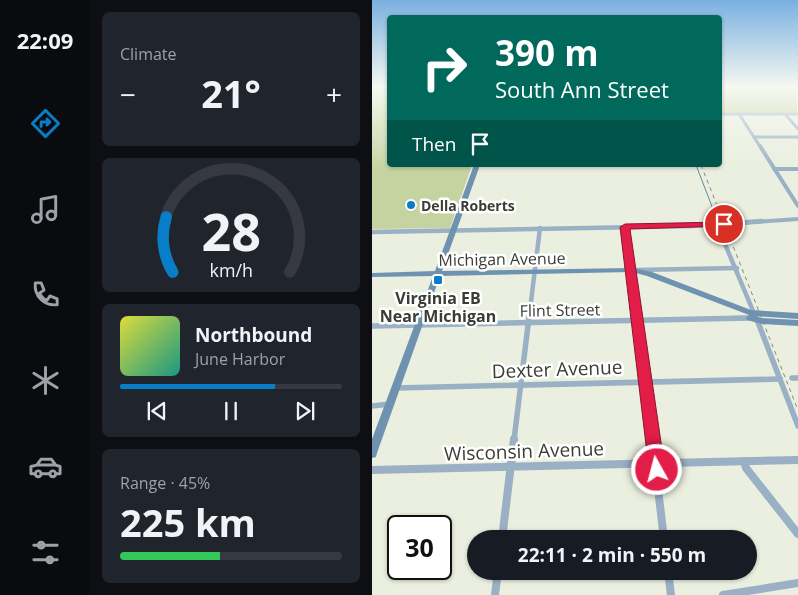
<!DOCTYPE html>
<meta charset="utf-8">
<style>
body{margin:0;font-family:"Open Sans",sans-serif;background:#20242c;color:#f1f3f6;height:100vh;display:flex;flex-direction:column;font-size:19px;white-space:nowrap}
*{box-sizing:border-box;margin:0}
p{font-size:16px;color:#9ea1a6}
.icon{flex:none;width:28px;height:28px;fill:none;stroke:currentColor;stroke-width:2;stroke-linecap:round;stroke-linejoin:round}
.map{position:relative;flex:1;overflow:hidden}
.sheet{display:flex;flex-direction:column;gap:12px;padding:12px;background:#0d0f14;width:282px}
.sheet>*{flex:none}
.banner{position:absolute;left:15px;top:15px;width:335px;height:152px;border-radius:5px;box-shadow:0 1px 4px #0004;background:#00695c;color:#fff;overflow:hidden}
.speed{position:absolute;left:15px;top:515px;display:flex;gap:10px;font-size:25px;font-weight:700;text-align:center}
.speed>*{display:grid;place-content:center;width:65px;height:65px;border-radius:50%;background:#171b24;box-shadow:0 1px 4px #0004;line-height:1}
.speed .limit{border:2px solid #111;border-radius:8px;background:#fff;color:#111}
.pin{position:absolute;display:grid;place-items:center;width:42px;height:42px;color:#fff;margin:-21px;border:2px solid #fff;border-radius:50%;box-shadow:0 1px 5px #0007}
.me{position:absolute;width:55px;margin:-28px;rotate:353deg;stroke-linejoin:round;filter:drop-shadow(0 0 4px #0008)}
.turn{display:flex;align-items:center;gap:18px;height:105px;padding:0 25px;font-size:22px}
.turn .icon{width:65px;height:65px;stroke-width:2.5}
.turn b{display:block;font-size:35px;line-height:42px}
.then{display:flex;align-items:center;height:48px;padding:0 25px;background:#0003;gap:10px;font-size:19px}
.big{font-size:38px;font-weight:700;line-height:1.1}
.sheet .card{flex:1;display:flex;flex-direction:column;justify-content:center;gap:8px;min-width:0;padding:0 18px;border-radius:8px;background:#20242c}
.sheet .dial{align-items:center;gap:0}
.dial svg{height:130px;overflow:visible;fill:none;stroke:#363941;stroke-width:7;stroke-linecap:round;text-anchor:middle}
.dial text{fill:#f1f3f6;stroke:none}
.song{display:flex;align-items:center;gap:15px}
.cover{width:60px;height:60px;border-radius:8px;background:linear-gradient(135deg,hsl(60 70% 55%),hsl(170 70% 35%))}
.played{height:5px;border-radius:2px;background:linear-gradient(90deg,#087ec8 70%,#363941 70%)}
.keys{display:flex;justify-content:space-around;direction:ltr}
.heat{display:flex;justify-content:space-between;align-items:center;font-size:28px;direction:ltr}
.charge{height:8px;border-radius:4px;background:linear-gradient(90deg,#34c759 45%,#363941 0)}
.trip{position:absolute;left:95px;top:530px;width:290px;height:50px;border-radius:25px;background:#171b24;box-shadow:0 1px 4px #0004;font-weight:700;line-height:50px;text-align:center}
main{display:flex;flex:1;min-height:0}
.menu{display:flex;flex-direction:column;width:90px;justify-content:space-around;align-items:center;background:#090b0e;color:#9ea1a6}
.menu .icon{width:35px;height:35px}
.menu .active{color:#087ec8}
.menu b{font-size:22px;color:#f1f3f6}
.map>svg:first-child{display:block}
.green{fill:#c5d3a0}
.lines{fill:none;stroke-linecap:round;stroke-linejoin:round}
.stream{stroke:#6388a6;stroke-width:1}
.street-far4{stroke:#99b0c5;stroke-width:3}
.street-far3{stroke:#99b0c5;stroke-width:4}
.street-far2{stroke:#99b0c5;stroke-width:4.5}
.street-far1{stroke:#99b0c5;stroke-width:5.5}
.street{stroke:#99b0c5;stroke-width:8}
.secondary{fill:#7092b1;fill-rule:evenodd}
.rail{stroke:#85887d;stroke-width:1;stroke-dasharray:4 4;stroke-linecap:butt}
.route{fill:#e11d48;stroke:#92132f}
.poi-dot{fill:#087ec8;stroke:#fff;stroke-width:2}
.labels{text-anchor:middle;dominant-baseline:central;stroke-width:5;stroke-linejoin:round;paint-order:stroke}
.far-poi-label{font-size:14px;font-weight:bold;fill:#3a3c35;stroke:#fff;text-anchor:start}
.street-label{font-size:16px;fill:#3a3c35;stroke:#fff}
.poi-label{font-size:16px;font-weight:bold;fill:#3a3c35;stroke:#fff}
.near-street-label{font-size:19px;fill:#3a3c35;stroke:#fff}
</style>
<main>
<nav class="menu">
<b>22:09</b>
<svg class="icon active" aria-label="directions" viewBox="0 0 24 24"><path d="M12 3l9 9-9 9-9-9zM9 14v-3h6M13 9l2 2-2 2"/></svg>
<svg class="icon" aria-label="music" viewBox="0 0 24 24"><path d="M9 18V5l10-2v13"/><circle cx="6" cy="18" r="3"/><circle cx="16" cy="16" r="3"/></svg>
<svg class="icon" aria-label="phone" viewBox="0 0 24 24"><path d="M5 4h4l2 5-3 2q2 4 5 5l2-3 5 2v4C11 20 4 13 5 4z"/></svg>
<svg class="icon" aria-label="climate" viewBox="0 0 24 24"><path d="M12 3v18M4 7l16 10M4 17L20 7"/></svg>
<svg class="icon" aria-label="car" viewBox="0 0 24 24"><path d="M5 17H2v-5l4-1 3-4h7l3 4 3 1v5h-3M9 17h6M6 11h13"/><circle cx="7" cy="17" r="2"/><circle cx="17" cy="17" r="2"/></svg>
<svg class="icon" aria-label="filters" viewBox="0 0 24 24"><path d="M4 7h16M4 17h16"/><circle cx="9" cy="7" r="2"/><circle cx="15" cy="17" r="2"/></svg>
</nav>
<section class="sheet">
<div class="card"><p>Climate</p>
<div class="heat"><a>−</a><b class="big">21°</b><a>+</a></div>
</div>
<div class="card dial"><svg viewBox="0 0 100 80">
<path d="M14 69A42 42 0 1 1 86 69"/>
<path d="M14 69A42 42 0 0 1 10 35" stroke="#087ec8"/>
<text x="50" y="56" font-size="32" font-weight="700">28</text>
<text x="50" y="72" font-size="11">km/h</text>
</svg></div>
<div class="card">
<div class="song"><i class="cover"></i><div><b>Northbound</b><p>June Harbor</p></div></div>
<div class="played"></div>
<div class="keys"><svg class="icon" aria-label="previous" viewBox="0 0 24 24"><path d="M18 5L8 12l10 7zM5 5v14"/></svg><svg class="icon" aria-label="pause" viewBox="0 0 24 24"><path d="M8 5v14M16 5v14"/></svg><svg class="icon" aria-label="next" viewBox="0 0 24 24"><path d="M6 5l10 7-10 7zM19 5v14"/></svg></div>
</div>
<div class="card"><p>Range · 45%</p><b class="big">225 km</b><div class="charge"></div></div>
</section>
<div class="map">
<svg width="426" height="595" viewBox="0 0 426 595">
<rect width="100%" height="100%" fill="#eaefdf"/>
<!-- green -->
<g class="green">
<polygon points="0,88 17,88 18,165 100,165 78,228 0,229"/>
<rect x="348" y="88" width="77" height="26"/>
</g>
<g class="lines">
<!-- stream -->
<polyline class="stream" points="324,165 346,222"/>
<!-- street-far4 -->
<g class="street-far4">
<polyline points="348,114 426,114"/>
<polyline points="367,114 389,148"/>
<polyline points="413,114 426,129"/>
<polyline points="382,137 426,137"/>
</g>
<!-- street-far3 -->
<g class="street-far3">
<polyline points="388,146 426,206"/>
<polyline points="402,169 426,169"/>
<polyline points="371,223 426,219"/>
</g>
<!-- street-far2 -->
<g class="street-far2">
<polyline points="345,225 384,318"/>
<polyline points="253,227 266,318"/>
<polyline points="0,232 321,226 390,221"/>
<polyline points="265,270 365,268"/>
<polyline points="157,318 168,228"/>
<polyline points="360,318 377,318"/>
</g>
<!-- street-far1 -->
<g class="street-far1">
<polyline points="266,317 280,440"/>
<polyline points="384,317 426,426"/>
<polyline points="0,326 377,318"/>
<polyline points="420,378 426,378"/>
<polyline points="24,388 408,379"/>
<polyline points="0,406 18,404"/>
<polyline points="142,440 157,317"/>
</g>
<!-- street -->
<g class="street">
<polyline points="280,439 292,539"/>
<polyline points="372,461 374,468 426,534"/>
<polyline points="0,470 426,460"/>
<polyline points="130,539 142,439"/>
<polyline points="296,571 299,595"/>
<polyline points="123,595 126,571"/>
<polyline points="351,595 426,583"/>
</g>
<!-- secondary -->
<polygon class="secondary" points="102,165 108,165 70,271 260,268 280,272 379,310 426,313 426,319 382,316 390,318 426,320 426,326 390,324 375,320 374,318 377,315 275,276 260,272 68,276 5,453 4,457 0,458 0,439 61,276 0,277 0,273 63,271"/>
<!-- rail -->
<polyline class="rail" points="329,165 426,410"/>
</g>
<!-- sky -->
<linearGradient id="sky" x2="0" y2="1"><stop stop-color="#79b0e1"/><stop offset="0.51" stop-color="#f6f8f1"/><stop offset="1" stop-color="#f6f8f1" stop-opacity="0"/></linearGradient>
<rect width="426" height="171" fill="url(#sky)"/>
<!-- route -->
<polygon class="route" points="352,222 357,224 355,226 258,229 293,470 290,476 285,478 279,476 277,470 248,227 253,224"/>
<!-- markers -->
<g class="poi-dot">
<circle cx="39" cy="205" r="5"/>
<rect x="61" y="275" width="10" height="10" rx="2.5"/>
</g>
<g class="labels">
<!-- far-poi labels -->
<g class="far-poi-label">
<text x="49" y="205">Della Roberts</text>
</g>
<!-- street labels -->
<g class="street-label">
<text transform="translate(130 259) rotate(-1)">Michigan Avenue</text>
<text transform="translate(188 310) rotate(-1)">Flint Street</text>
</g>
<!-- poi labels -->
<g class="poi-label">
<text x="66" y="298">Virginia EB<tspan x="66" dy="18">Near Michigan</tspan></text>
</g>
<!-- near-street labels -->
<g class="near-street-label">
<text transform="translate(185 369) rotate(-2)">Dexter Avenue</text>
<text transform="translate(152 451) rotate(-2)">Wisconsin Avenue</text>
</g>
</g>
</svg>
<div class="speed"><div class="limit">30</div></div>
<div class="pin" style="left:352px;top:224px;background:#d93025"><svg class="icon" aria-label="arrive" viewBox="0 0 24 24"><path d="M6 21V4h12l-3 4 3 4H6"/></svg></div>
<svg class="me" style="left:285px;top:470px" viewBox="-20 -20 40 40"><circle r="17" fill="#e11d48" stroke="#fff" stroke-width="3"/><path d="M0-11L8 9 0 5-8 9z" fill="#fff"/></svg>
<div class="trip">22:11 · 2 min · 550 m</div>
<div class="banner">
<div class="turn"><svg class="icon" aria-label="right" viewBox="0 0 24 24"><path d="M7 20v-9h11M14 6l5 5-5 5"/></svg><div><b>390 m</b>South Ann Street</div></div>
<div class="then">Then<svg class="icon" aria-label="arrive" viewBox="0 0 24 24"><path d="M6 21V4h12l-3 4 3 4H6"/></svg></div>
</div>
</div>
</main>
